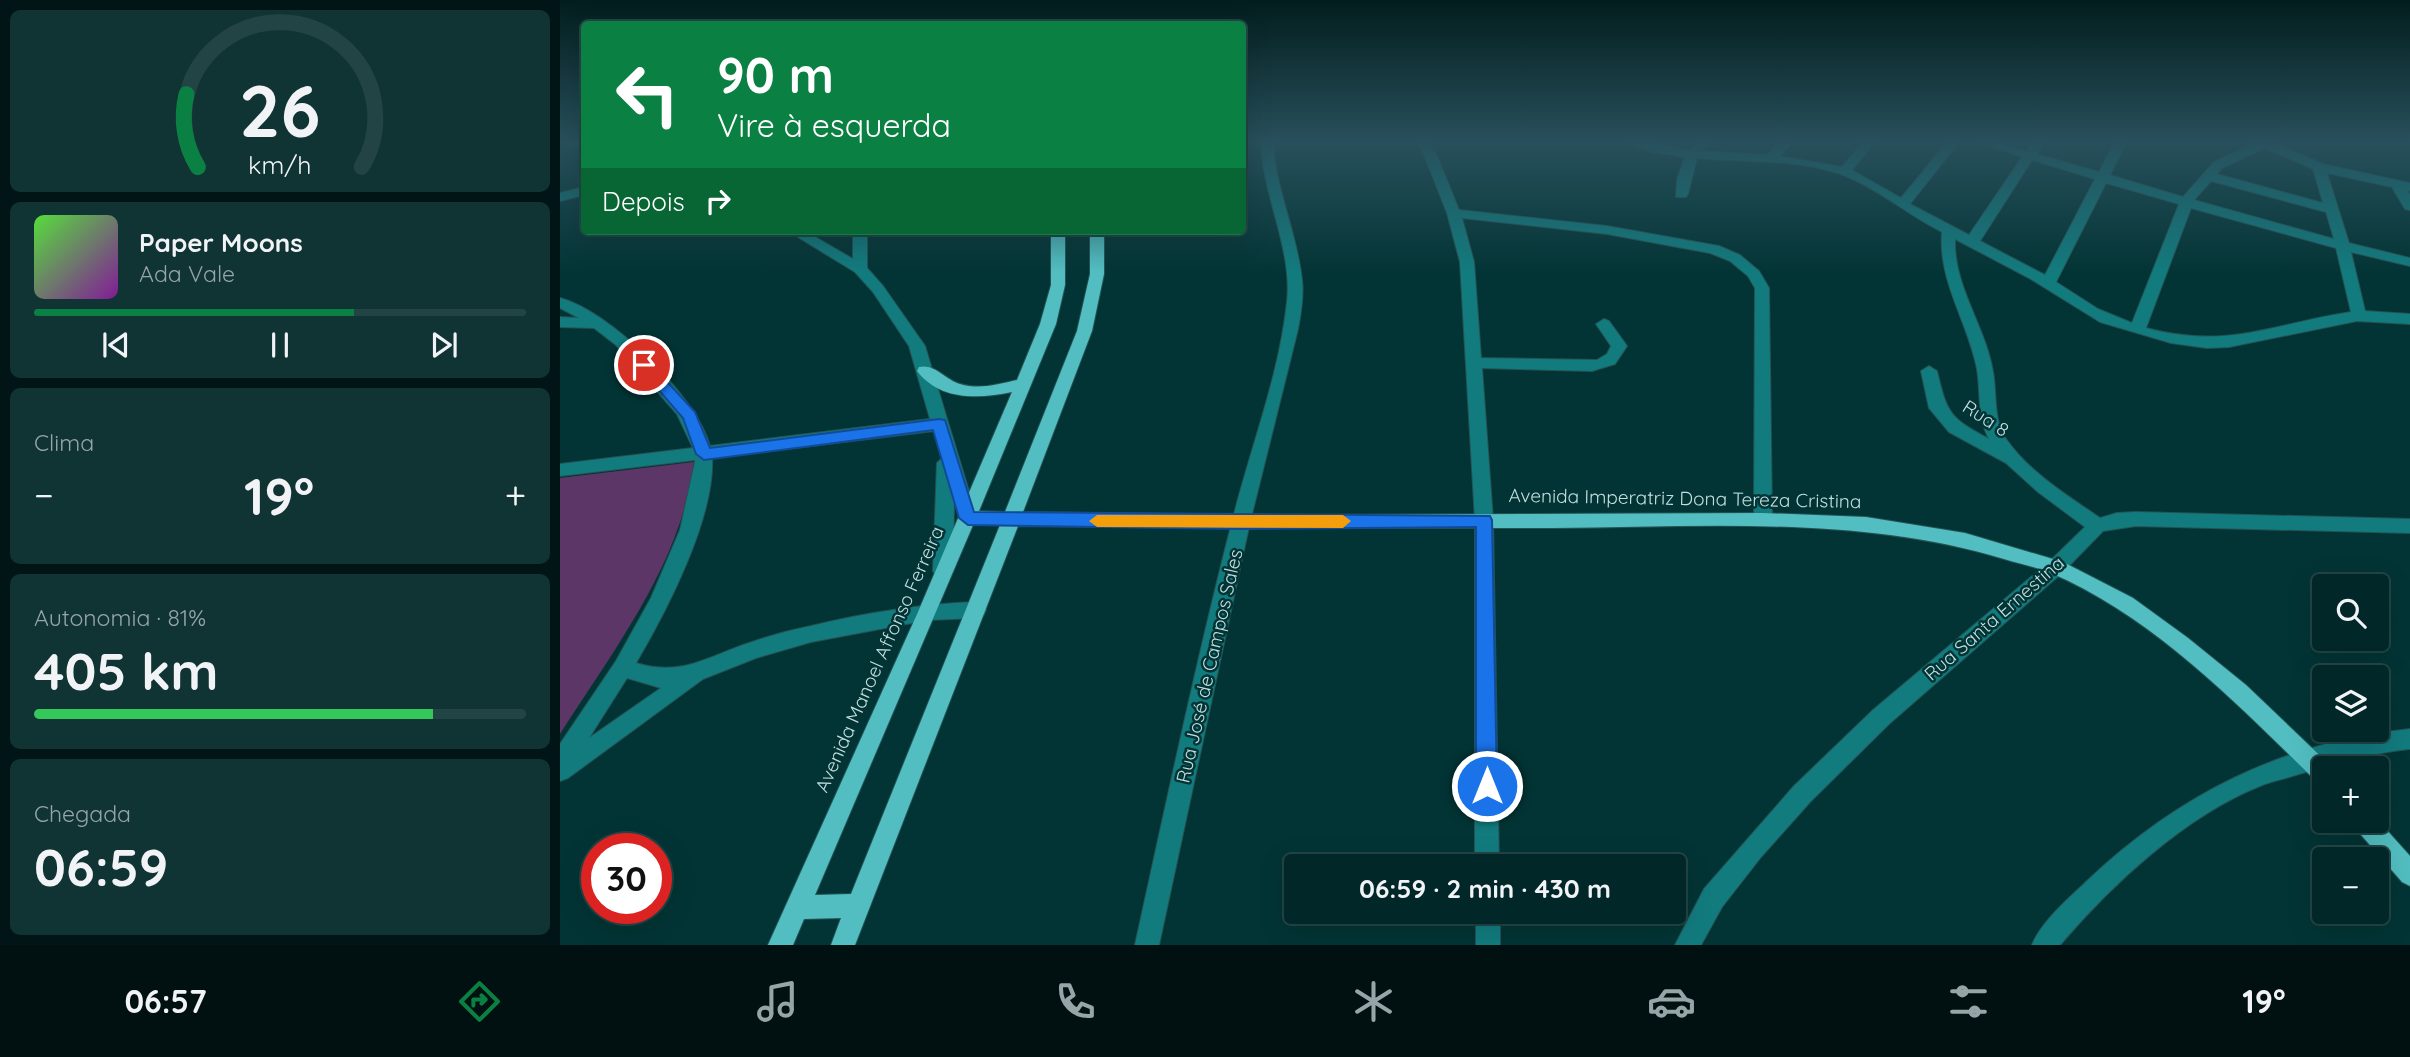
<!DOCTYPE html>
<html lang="pt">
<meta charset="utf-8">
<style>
body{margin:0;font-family:Quicksand,sans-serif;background:#103334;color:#f1f3f6;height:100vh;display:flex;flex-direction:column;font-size:26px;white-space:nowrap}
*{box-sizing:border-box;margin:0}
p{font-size:23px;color:#96a5a8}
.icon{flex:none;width:38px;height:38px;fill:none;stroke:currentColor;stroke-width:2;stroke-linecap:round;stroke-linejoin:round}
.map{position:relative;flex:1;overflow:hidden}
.drawer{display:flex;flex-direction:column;gap:10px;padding:10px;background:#011516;width:560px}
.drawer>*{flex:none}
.top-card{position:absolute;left:21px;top:21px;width:665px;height:214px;border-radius:7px;box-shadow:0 7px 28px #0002,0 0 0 2px #234445;background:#0b8043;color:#fff;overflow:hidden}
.controls{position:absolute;left:1752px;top:574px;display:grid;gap:14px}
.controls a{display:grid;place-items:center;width:77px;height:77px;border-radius:7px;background:#022728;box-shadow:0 7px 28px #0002,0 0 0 2px #234445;font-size:35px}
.speed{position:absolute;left:21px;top:833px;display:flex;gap:14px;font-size:35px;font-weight:700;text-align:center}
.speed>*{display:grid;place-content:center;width:91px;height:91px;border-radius:50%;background:#022728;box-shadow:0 7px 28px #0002,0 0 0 2px #234445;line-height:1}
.speed .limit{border:10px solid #d22;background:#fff;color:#111}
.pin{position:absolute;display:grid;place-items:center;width:60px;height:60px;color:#fff;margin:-30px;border:4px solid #fff;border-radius:50%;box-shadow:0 2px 7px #0007}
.me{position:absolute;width:77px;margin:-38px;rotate:0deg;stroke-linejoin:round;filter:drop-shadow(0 0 5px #0008)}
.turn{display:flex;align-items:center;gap:24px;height:147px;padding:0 21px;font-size:32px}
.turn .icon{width:91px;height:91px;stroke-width:2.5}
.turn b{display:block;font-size:49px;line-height:60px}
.then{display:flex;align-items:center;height:66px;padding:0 21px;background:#0003;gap:14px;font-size:26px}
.big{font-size:52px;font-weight:800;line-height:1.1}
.drawer .card{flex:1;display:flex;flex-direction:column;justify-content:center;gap:10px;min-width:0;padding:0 24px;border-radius:10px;background:#103334}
.drawer .dial{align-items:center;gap:0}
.dial svg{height:182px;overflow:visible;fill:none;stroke:#234445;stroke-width:7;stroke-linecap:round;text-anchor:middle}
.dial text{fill:#f1f3f6;stroke:none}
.song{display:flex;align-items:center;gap:21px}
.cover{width:84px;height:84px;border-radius:10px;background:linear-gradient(135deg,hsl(110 70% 55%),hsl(290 70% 35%))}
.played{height:7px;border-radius:4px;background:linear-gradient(90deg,#0b8043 65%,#234445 65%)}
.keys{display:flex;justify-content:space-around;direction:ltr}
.heat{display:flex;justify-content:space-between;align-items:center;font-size:38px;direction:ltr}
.charge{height:10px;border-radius:5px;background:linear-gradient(90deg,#34c759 81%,#234445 0)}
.trip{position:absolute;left:724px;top:854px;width:402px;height:70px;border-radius:7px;background:#022728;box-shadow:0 7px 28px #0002,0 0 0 2px #234445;font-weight:800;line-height:70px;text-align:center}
.menu{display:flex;height:112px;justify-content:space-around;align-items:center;background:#011010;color:#96a5a8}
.menu .icon{width:49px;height:49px}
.menu .on{color:#0b8043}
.menu b{font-size:32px;color:#f1f3f6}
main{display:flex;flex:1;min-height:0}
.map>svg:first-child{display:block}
.green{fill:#5d3668}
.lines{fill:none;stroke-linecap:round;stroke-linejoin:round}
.minor-casing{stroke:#255354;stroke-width:2}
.major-casing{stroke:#255354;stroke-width:2}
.minor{fill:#127b7e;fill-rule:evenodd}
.major{fill:#52bec1;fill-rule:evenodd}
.route{fill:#1a73e8;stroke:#114b97;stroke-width:2}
.slow{fill:#f59e0b}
.labels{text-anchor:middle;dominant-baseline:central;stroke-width:5;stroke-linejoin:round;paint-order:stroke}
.street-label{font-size:19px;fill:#c2dedf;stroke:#033435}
</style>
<main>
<section class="drawer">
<div class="card dial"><svg viewBox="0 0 100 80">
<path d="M14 69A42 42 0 1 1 86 69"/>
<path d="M14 69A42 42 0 0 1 9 37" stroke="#0b8043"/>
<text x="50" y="56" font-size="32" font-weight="700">26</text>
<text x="50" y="72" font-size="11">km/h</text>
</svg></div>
<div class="card">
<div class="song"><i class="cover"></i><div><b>Paper Moons</b><p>Ada Vale</p></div></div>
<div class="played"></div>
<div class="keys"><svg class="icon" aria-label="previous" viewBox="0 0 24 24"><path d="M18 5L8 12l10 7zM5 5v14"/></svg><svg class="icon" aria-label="pause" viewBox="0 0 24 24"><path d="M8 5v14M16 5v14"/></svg><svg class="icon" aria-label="next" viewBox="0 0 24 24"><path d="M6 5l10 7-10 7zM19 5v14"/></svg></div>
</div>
<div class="card"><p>Clima</p>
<div class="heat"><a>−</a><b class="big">19°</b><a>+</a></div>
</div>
<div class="card"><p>Autonomia · 81%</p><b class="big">405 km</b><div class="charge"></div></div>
<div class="card"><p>Chegada</p><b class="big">06:59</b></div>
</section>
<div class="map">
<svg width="1850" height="945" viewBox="0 0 1850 945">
<rect width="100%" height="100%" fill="#033435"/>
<!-- green -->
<path class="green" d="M134,462C122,562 53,651 0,734V478Z"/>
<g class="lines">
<defs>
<g id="minor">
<polygon points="3,141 24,141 24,146 9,145"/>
<path d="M701,141H713C715,189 737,232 742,280C744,296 741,313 738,329L690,522L599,945H575C606,804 636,662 672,522C690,449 719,377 727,302C733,249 702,195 701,141Z"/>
<polygon points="855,141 867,141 875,151 899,210 1047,226 1159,246 1180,255 1199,271 1209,288 1212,520 1209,525 1197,525 1194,520 1195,288 1188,276 1170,261 1150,253 1047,234 902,218 914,262 921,358 1037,360 1047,354 1051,346 1036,324 1044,319 1049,321 1067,346 1055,364 1032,371 922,368 933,520 939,866 915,866 915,520 900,262 887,213 863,152"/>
<path d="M1060,141H1079L1130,150L1137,141H1150L1141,151L1207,155L1220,141H1233L1220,156L1282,167L1304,141H1316L1292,170L1341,198L1388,141H1400L1350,204L1409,235L1462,157L1414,141H1432L1466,151L1473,141H1485L1477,154L1539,172L1555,141H1567L1550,175L1623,197L1654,162L1695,143L1693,141H1716L1715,143L1763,164L1850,183V191L1847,190L1850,195V210L1845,209L1832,187L1767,173L1789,243L1850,258V266L1791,252L1805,311L1850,314V324L1797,321L1669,347L1647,348L1611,343L1540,322L1469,278L1395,239C1393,286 1426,327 1433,372C1437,394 1433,420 1446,439C1470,473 1507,495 1540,518L1557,513L1576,512L1850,519V533L1576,526L1543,531L1503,572L1329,724L1250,802L1201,857L1162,907L1141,945H1115L1144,889L1234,786L1313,710L1489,562L1525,527L1478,492L1446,463L1389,432L1369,408L1361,371L1369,366L1377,371C1387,414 1390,418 1429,439C1417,417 1421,393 1417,369C1408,322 1378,282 1382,232C1350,216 1321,191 1288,177C1241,158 1187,163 1137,158L1128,194L1126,197H1116L1117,179L1125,157L1093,152ZM1705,148L1753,169L1763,203L1657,174L1662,168ZM1472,160L1535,179L1485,275L1420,241ZM1651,181L1766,212L1774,239L1634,200ZM1546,183L1619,204L1572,323L1538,309L1496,282ZM1631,208L1776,248L1791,312C1712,324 1669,350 1586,328Z"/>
<polygon points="24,187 24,195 0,201 0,193"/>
<path d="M228,231H245L293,259V231H307V268L323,286L365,346L417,518L414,523H402L394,501L393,571L390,576L383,579L376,576L373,571L377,463L382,458L374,431L152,458C155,518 106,612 76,663C121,677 147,657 189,643C209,636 231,630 251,626C305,613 361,604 416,602L423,604L426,610L423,616L416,618L368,620L251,642L196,658L143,679L8,778L0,781V744L56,661L91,598L120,530L135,462V460L0,476V464L133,448L117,414L56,345L34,328L0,327V317L19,318L0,308V298C50,311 136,396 150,446L370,419L349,346L313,292L295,272ZM67,678L101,688L29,738Z"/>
<path d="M1850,729V749C1810,753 1774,764 1736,775C1724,779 1711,781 1700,786C1625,816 1552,884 1500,945H1472C1482,921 1508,899 1527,881C1619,794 1723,742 1850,729Z"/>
<rect x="916" y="912" width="24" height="33"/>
</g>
<g id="major">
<path d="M491,231H505V285L496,324L419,511L445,512L517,331L530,274V231H544V274L532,331L463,512L681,515L1203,513L1306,517L1405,533L1503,562L1573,598L1628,638L1686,685L1773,768H1764V784L1756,781C1677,704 1595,618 1491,573C1476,567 1460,564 1444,559C1298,515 1142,527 991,528C813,528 636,528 458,526L295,945H271L281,918L244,919L233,945H208L358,612L452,392C419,399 380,401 357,371L359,367C374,363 386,380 400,384C419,390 439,384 457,380L480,324L491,285ZM413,525H440L291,894L255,895Z"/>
<polygon points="1816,818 1850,856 1850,886 1842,882 1796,829 1792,821 1816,821"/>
</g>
</defs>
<!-- minor casing -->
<use href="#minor" class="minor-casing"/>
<!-- major casing -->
<use href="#major" class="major-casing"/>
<!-- minor -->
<use href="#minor" class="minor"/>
<!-- major -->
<use href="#major" class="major"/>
</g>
<!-- sky -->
<linearGradient id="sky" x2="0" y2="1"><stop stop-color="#021d1d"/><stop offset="0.52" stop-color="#28505c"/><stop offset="1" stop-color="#28505c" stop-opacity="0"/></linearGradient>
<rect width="1850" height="273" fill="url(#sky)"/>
<!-- route -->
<polygon class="route" points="84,360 89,362 135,412 150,448 379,419 385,420 414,512 930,516 932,520 937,786 934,793 927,796 919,793 916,786 916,527 681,529 408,525 399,518 373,430 144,460 136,454 123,418 77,365"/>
<!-- slow -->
<polygon class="slow" points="537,515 783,515 791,521 783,528 537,527 529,521"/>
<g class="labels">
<!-- street labels -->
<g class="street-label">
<text transform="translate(1426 418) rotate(33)">Rua 8</text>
<text transform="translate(1125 498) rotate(1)">Avenida Imperatriz Dona Tereza Cristina</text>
<text transform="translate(1434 618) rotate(-41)">Rua Santa Ernestina</text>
<text transform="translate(319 659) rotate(-66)">Avenida Manoel Affonso Ferreira</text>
<text transform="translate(649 666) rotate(-77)">Rua José de Campos Sales</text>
</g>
</g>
</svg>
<div class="controls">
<a><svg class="icon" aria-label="search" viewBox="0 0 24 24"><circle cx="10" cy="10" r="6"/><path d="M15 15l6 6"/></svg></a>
<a><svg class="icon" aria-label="layers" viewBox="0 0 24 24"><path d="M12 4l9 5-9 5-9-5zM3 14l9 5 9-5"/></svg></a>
<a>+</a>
<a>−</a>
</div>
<div class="speed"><div class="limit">30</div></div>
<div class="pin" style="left:84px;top:365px;background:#d93025"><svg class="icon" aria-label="arrive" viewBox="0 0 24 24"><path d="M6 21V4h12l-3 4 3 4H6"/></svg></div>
<svg class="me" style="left:927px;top:786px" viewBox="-20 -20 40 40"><circle r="17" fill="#1a73e8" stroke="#fff" stroke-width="3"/><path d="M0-11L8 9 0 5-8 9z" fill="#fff"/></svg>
<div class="trip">06:59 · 2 min · 430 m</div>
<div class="top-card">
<div class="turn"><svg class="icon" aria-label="left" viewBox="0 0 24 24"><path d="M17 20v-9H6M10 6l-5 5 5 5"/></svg><div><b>90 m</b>Vire à esquerda</div></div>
<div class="then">Depois<svg class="icon" aria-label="right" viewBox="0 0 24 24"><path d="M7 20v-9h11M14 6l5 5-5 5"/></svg></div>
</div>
</div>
</main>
<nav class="menu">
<b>06:57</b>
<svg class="icon on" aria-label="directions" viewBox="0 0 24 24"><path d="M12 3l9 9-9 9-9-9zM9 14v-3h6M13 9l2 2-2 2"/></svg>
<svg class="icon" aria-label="music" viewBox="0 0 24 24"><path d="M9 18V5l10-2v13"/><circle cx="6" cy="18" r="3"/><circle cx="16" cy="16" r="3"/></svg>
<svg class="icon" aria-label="phone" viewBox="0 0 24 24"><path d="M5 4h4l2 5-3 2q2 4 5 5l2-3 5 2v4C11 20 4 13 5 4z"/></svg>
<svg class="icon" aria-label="climate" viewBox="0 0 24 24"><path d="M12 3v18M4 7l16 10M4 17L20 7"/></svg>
<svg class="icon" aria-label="car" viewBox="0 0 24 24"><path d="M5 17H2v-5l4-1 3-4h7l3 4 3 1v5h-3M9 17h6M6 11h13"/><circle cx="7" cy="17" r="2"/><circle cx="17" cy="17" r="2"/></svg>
<svg class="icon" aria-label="filters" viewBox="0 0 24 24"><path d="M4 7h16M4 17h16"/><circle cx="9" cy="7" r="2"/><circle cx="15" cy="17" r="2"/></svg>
<b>19°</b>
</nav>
